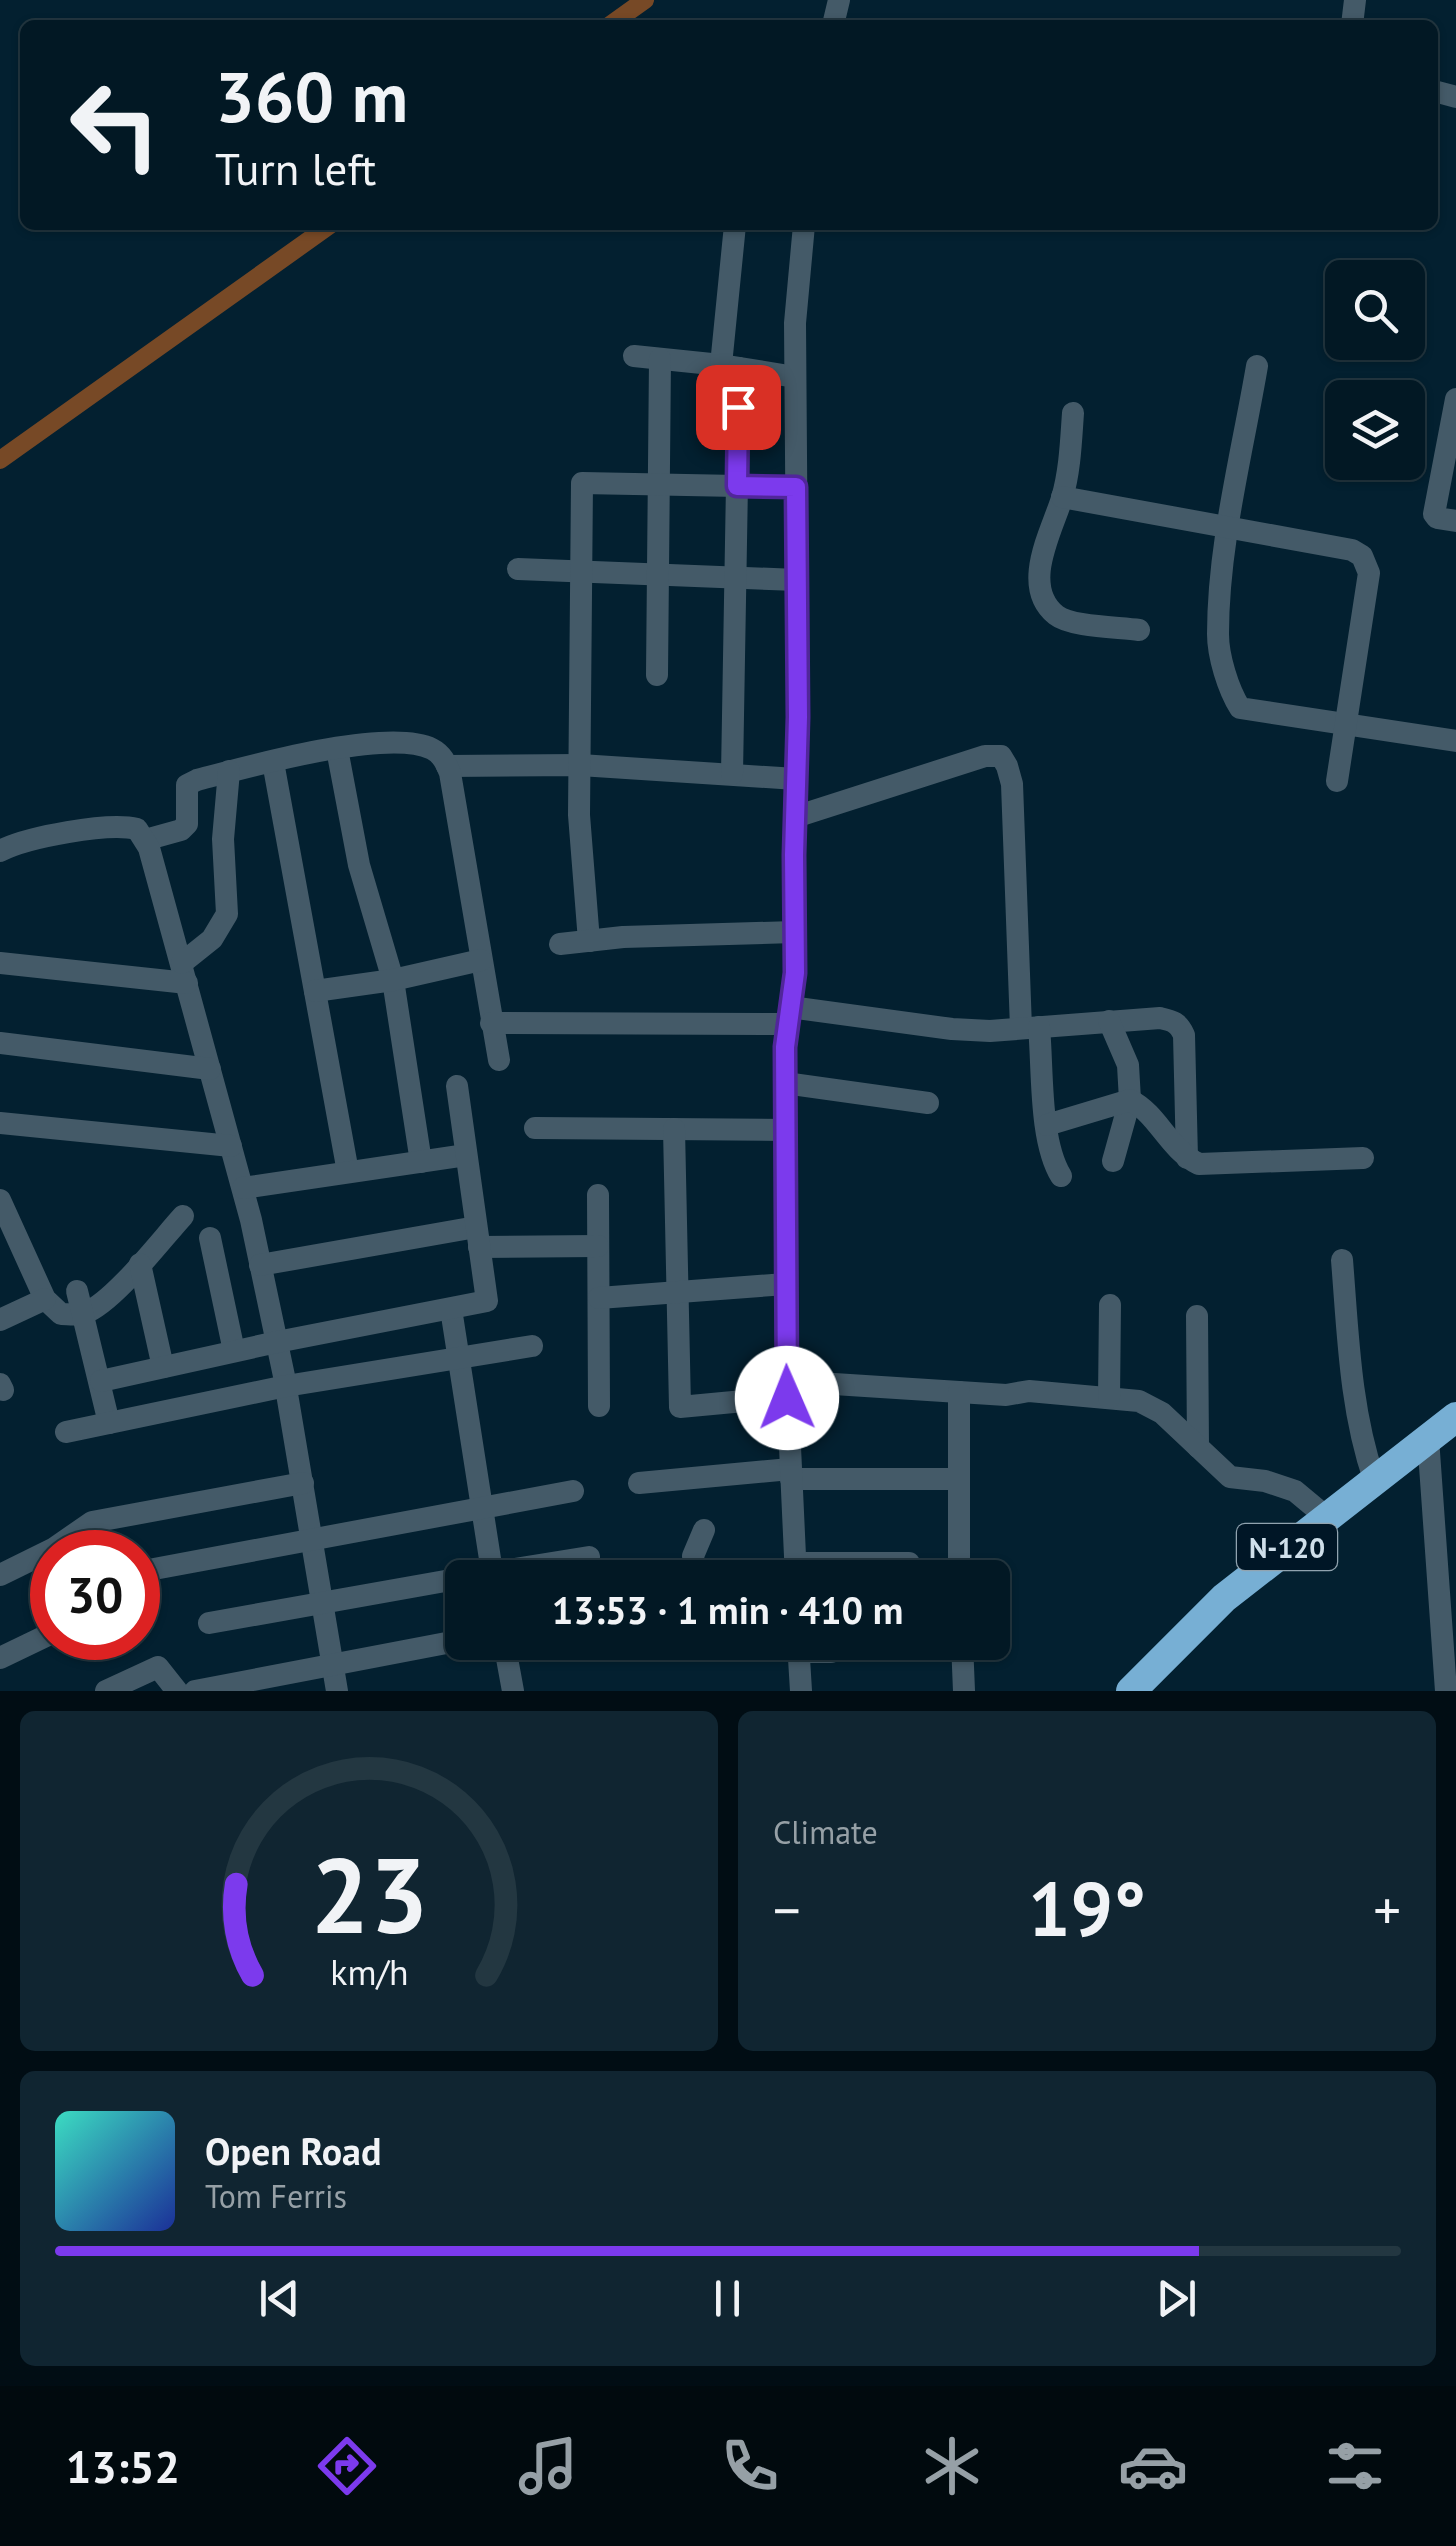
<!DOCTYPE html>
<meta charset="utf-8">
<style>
body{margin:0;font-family:"PT Sans",sans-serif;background:#102531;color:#f1f3f6;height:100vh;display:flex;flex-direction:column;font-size:38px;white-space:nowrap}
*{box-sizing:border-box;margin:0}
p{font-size:32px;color:#96a0a6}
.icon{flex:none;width:55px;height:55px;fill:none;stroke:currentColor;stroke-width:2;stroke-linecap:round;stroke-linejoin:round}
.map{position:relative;height:1691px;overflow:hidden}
.drawer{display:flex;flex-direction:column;gap:20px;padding:20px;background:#010d14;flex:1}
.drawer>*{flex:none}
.banner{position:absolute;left:20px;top:20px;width:1418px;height:210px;border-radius:15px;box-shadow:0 2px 8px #0004,0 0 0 2px #233741;background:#021824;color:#f1f3f6;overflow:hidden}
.controls{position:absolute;left:1325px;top:260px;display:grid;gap:20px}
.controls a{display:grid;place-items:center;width:100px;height:100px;border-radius:15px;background:#021824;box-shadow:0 2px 8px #0004,0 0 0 2px #233741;font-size:50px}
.speed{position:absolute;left:30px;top:1530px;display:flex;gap:20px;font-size:50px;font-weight:700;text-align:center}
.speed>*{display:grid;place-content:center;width:130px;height:130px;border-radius:50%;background:#021824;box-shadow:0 2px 8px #0004,0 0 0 2px #233741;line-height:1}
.speed .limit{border:15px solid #d22;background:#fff;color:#111}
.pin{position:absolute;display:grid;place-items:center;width:85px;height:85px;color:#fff;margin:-42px;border-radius:20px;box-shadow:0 5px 15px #0006}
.me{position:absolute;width:110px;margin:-55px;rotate:359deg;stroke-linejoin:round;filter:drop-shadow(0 0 8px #0008)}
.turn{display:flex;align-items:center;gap:35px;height:210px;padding:0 30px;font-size:45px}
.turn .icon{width:130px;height:130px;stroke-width:2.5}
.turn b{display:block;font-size:70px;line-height:85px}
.big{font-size:75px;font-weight:700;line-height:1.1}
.drawer .card{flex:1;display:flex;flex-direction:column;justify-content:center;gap:15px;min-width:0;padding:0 35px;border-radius:15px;background:#102531}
.drawer .dial{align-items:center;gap:0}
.dial svg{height:260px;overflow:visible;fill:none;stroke:#233741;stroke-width:7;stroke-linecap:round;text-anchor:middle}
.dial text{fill:#f1f3f6;stroke:none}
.song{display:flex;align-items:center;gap:30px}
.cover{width:120px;height:120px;border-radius:15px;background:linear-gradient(135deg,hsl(170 70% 55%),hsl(230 70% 35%))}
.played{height:10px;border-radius:5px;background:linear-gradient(90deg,#7c3aed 85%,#233741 85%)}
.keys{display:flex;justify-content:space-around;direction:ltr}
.heat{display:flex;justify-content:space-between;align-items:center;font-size:55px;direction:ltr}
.drawer .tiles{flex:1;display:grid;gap:20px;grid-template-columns:1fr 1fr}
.card:last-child{grid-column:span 2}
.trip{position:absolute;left:445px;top:1560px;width:565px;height:100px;border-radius:15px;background:#021824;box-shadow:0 2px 8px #0004,0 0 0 2px #233741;font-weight:700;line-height:100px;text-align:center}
.tab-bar{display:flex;height:160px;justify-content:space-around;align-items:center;background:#010a0e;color:#96a0a6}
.tab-bar .icon{width:70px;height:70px}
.tab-bar .selected{color:#7c3aed}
.tab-bar b{font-size:45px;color:#f1f3f6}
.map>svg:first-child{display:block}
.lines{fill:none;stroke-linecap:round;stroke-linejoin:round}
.canal{stroke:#774926;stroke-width:18}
.minor{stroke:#445a68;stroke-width:22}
.highway{stroke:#77afd4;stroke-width:30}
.route-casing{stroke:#51269a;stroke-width:25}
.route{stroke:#7c3aed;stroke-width:18}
.labels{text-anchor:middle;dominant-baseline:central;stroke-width:10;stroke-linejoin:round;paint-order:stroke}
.shield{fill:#001626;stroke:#91a3af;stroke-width:2.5}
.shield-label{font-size:28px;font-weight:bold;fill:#cfdfea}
</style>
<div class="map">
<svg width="1456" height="1691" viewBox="0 0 1456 1691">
<rect width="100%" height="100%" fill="#032030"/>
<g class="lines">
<!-- canal -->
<g class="canal">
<polyline points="610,25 645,0"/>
<polyline points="0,460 330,225"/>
</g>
<!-- minor -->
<g class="minor">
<polyline points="833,25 839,0"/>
<polyline points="1352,25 1355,0"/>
<polyline points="1434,91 1456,97"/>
<polyline points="634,356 721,365 795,377"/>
<polyline points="721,365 735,225"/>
<path d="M1257,366C1242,454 1218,545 1218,634C1218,656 1228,689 1240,708L1456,741"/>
<polyline points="1456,399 1434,514 1437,518 1456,521"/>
<path d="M1073,413C1071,441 1070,471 1062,498C1052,531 1020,586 1056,615C1071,627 1118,627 1139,630"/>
<polyline points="1062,497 1352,550 1362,556 1369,573 1337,781"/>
<polyline points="518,569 797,580"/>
<polyline points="657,675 660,359"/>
<polyline points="337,749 359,865 393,980 421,1162"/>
<polyline points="273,762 348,1172"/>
<polyline points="447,766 580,765 796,779"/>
<polyline points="732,774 739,368"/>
<polyline points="795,817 985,756 1001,756 1007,766 1012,784 1021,1028"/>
<path d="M145,840L181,830L187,824V785L197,780C247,767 388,727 432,749C442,754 446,763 450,773L499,1060"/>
<path d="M0,851C27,837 108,822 137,829L149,848L251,1220L284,1376L337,1691"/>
<polyline points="589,941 579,815 582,483 796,487"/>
<polyline points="560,944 623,937 794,932"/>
<polyline points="0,963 187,983"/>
<polyline points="182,963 212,939 227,914 223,839 229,771"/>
<polyline points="315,991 393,980 481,960"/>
<path d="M790,1007L952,1029L990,1031L1160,1018C1173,1021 1178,1022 1184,1035L1187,1158"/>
<polyline points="1109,1021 1128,1065 1130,1100 1113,1161"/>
<polyline points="491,1023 788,1024"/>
<path d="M1039,1027C1043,1069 1039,1140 1061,1176"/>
<polyline points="0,1043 210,1069"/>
<polyline points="785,1083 928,1103"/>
<polyline points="0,1123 231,1146"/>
<path d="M1047,1125L1130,1100C1159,1115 1168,1149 1199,1164L1363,1158"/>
<polyline points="535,1128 786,1130"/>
<polyline points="674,1129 680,1407 787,1397"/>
<polyline points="243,1188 466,1155"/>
<polyline points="598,1195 599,1406"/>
<path d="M0,1200L45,1299L61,1314C68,1314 79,1316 85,1313C114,1302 161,1240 183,1216"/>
<polyline points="210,1238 234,1351"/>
<polyline points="479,1247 598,1246"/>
<path d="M1342,1260C1348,1334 1350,1409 1374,1479"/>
<polyline points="140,1264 163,1367"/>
<polyline points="260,1265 476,1227"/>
<polyline points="77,1291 109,1423"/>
<polyline points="599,1298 786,1284"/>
<polyline points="451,1309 493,1578"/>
<polyline points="1197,1316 1198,1447"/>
<polyline points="0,1320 45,1299"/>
<polyline points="101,1381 277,1342 487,1301 457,1086"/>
<polyline points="787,1381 1006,1395 1029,1391 1139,1401 1162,1413 1230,1477 1265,1481 1295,1491 1325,1516"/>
<polyline points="0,1384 3,1390"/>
<polyline points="1109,1398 1110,1305"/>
<polyline points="66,1432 286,1386 532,1346"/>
<polyline points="1428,1438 1446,1691"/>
<polyline points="791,1479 959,1479"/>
<polyline points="639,1483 790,1469"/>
<polyline points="795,1563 909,1563"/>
<polyline points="138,1572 573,1491"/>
<polyline points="0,1575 53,1549 92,1522 303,1483"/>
<polyline points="479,1575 589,1557"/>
<polyline points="696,1578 693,1556 704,1530"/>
<polyline points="796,1578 787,1381 785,1047 795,973 794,855 798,717 795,323 804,225"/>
<polyline points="959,1578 959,1392"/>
<polyline points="209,1623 462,1578"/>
<polyline points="504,1642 513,1691"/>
<polyline points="798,1642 801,1691"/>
<polyline points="962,1642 964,1691"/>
<polyline points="904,1651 962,1650"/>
<polyline points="799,1652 831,1652"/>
<polyline points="0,1658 52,1633"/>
<polyline points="106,1691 158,1667 177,1691"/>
<polyline points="195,1691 462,1640"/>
</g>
<!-- highway -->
<polyline class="highway" points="1131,1691 1224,1598 1456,1417"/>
</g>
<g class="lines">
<defs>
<polyline id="route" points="738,407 737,486 796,487 798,717 794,855 795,973 785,1047 787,1398"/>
</defs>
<!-- route casing -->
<use href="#route" class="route-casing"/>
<!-- route -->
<use href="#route" class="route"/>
</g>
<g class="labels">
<!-- shield labels -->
<rect class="shield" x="1237" y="1524" width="100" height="46" rx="8"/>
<g class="shield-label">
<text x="1287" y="1547">N-120</text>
</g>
</g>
</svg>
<div class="controls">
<a><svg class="icon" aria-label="search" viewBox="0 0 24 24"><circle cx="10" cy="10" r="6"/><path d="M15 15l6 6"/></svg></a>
<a><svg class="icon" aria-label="layers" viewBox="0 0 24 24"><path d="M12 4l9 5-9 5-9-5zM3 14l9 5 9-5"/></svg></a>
</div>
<div class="speed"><div class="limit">30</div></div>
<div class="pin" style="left:738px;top:407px;background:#d93025"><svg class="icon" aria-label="arrive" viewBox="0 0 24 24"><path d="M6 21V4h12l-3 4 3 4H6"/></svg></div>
<svg class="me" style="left:787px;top:1398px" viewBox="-20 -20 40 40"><circle r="19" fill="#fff"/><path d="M0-13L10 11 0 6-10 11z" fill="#7c3aed"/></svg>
<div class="trip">13:53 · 1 min · 410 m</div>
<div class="banner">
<div class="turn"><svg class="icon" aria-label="left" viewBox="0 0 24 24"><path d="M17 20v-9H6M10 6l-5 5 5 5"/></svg><div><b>360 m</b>Turn left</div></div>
</div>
</div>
<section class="drawer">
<div class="tiles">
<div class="card dial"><svg viewBox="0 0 100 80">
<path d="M14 69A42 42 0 1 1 86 69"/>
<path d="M14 69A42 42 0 0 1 9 41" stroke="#7c3aed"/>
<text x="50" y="56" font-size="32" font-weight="700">23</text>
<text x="50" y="72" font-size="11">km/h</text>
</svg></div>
<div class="card"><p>Climate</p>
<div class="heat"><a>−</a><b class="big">19°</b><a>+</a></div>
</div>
<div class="card">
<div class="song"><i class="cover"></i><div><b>Open Road</b><p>Tom Ferris</p></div></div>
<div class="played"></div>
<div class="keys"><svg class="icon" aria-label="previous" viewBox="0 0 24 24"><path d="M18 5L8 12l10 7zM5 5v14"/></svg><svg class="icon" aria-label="pause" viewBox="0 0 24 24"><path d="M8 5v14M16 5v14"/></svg><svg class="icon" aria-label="next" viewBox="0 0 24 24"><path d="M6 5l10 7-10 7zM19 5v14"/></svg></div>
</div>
</div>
</section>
<nav class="tab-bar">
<b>13:52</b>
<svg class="icon selected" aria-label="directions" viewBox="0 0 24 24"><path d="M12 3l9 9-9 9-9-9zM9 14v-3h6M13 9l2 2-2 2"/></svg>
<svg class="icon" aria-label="music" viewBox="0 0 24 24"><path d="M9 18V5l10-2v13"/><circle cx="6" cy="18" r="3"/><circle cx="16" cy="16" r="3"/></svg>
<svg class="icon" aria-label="phone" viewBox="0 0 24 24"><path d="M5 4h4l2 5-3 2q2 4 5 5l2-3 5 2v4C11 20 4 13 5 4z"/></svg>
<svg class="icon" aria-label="climate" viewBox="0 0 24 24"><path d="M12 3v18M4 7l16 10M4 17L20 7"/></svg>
<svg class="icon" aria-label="car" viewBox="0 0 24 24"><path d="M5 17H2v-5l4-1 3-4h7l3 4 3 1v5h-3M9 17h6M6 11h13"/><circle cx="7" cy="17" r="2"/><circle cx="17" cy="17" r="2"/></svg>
<svg class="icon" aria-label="filters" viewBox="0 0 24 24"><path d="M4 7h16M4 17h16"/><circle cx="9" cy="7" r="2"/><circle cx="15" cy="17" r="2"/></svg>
</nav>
